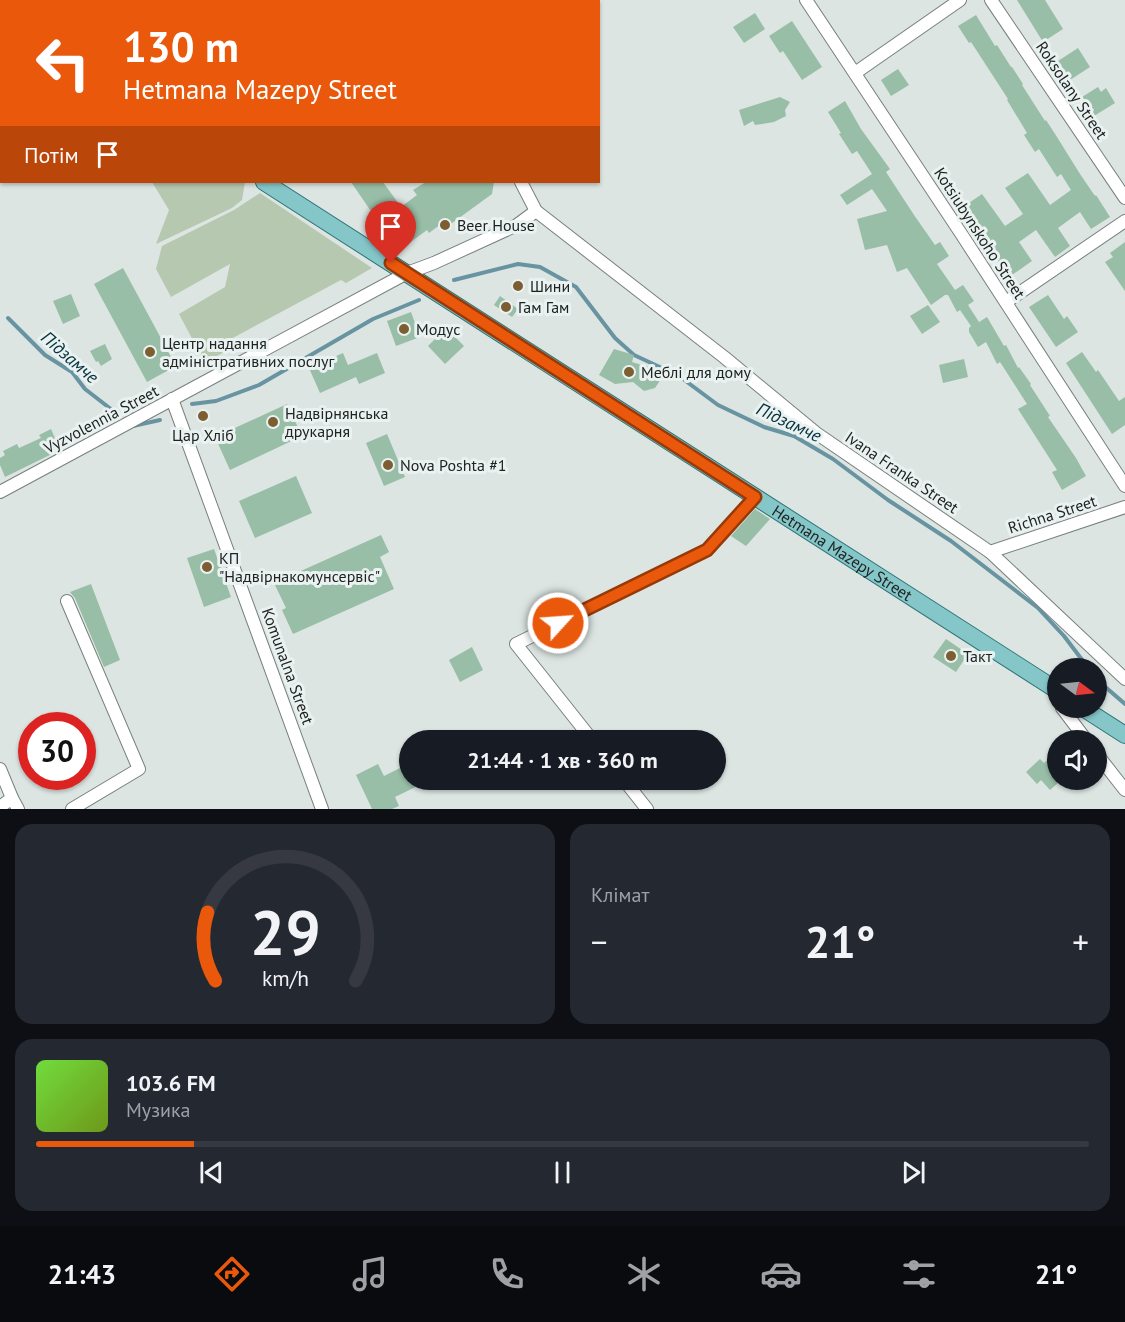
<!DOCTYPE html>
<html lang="uk">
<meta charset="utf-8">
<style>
body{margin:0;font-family:"PT Sans",sans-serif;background:#242831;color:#f1f3f6;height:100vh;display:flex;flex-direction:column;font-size:22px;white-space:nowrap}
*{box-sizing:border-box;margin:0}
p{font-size:20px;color:#9ea1a6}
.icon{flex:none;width:33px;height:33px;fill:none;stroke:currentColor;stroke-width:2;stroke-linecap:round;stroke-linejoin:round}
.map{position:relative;height:809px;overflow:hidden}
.side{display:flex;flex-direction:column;gap:15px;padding:15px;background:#0d0f14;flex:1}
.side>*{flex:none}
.guide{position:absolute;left:0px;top:0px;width:600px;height:183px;box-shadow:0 2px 4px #0004;background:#ea580c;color:#fff;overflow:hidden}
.needle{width:39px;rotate:105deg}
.controls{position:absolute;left:1047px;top:658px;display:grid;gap:12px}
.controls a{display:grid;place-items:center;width:60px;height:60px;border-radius:50%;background:#171b24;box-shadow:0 2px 4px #0004;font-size:30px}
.speed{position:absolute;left:18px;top:712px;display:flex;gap:12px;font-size:30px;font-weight:700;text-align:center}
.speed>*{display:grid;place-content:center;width:78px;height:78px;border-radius:50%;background:#171b24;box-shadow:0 2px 4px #0004;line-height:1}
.speed .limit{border:9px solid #d22;background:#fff;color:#111}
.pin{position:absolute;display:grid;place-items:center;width:51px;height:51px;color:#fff;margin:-62px -26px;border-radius:50% 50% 50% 0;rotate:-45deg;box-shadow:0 0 6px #0007}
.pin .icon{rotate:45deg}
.me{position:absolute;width:66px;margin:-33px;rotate:64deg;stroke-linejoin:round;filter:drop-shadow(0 0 4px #0008)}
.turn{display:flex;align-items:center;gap:21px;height:126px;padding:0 24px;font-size:27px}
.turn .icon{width:78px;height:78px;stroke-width:2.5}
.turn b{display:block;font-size:42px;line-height:51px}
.then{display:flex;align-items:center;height:57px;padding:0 24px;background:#0003;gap:12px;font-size:22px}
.big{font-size:45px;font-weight:800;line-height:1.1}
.side .card{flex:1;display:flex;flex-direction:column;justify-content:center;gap:9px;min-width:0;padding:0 21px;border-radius:18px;background:#242831}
.side .dial{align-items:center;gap:0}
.dial svg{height:156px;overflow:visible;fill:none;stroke:#363941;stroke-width:7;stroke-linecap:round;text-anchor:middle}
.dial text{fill:#f1f3f6;stroke:none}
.song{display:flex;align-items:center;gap:18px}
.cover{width:72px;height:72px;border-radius:9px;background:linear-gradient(135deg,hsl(100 70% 55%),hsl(80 70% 35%))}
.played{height:6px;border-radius:3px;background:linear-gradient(90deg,#ea580c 15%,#363941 15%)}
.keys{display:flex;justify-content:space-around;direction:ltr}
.heat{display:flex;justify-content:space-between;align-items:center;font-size:33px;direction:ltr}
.side .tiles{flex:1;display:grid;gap:15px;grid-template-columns:1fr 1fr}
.card:last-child{grid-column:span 2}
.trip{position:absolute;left:399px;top:730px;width:327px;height:60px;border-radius:30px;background:#171b24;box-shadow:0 2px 4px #0004;font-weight:800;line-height:60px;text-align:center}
.tab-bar{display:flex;height:96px;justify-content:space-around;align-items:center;background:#090b0e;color:#9ea1a6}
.tab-bar .icon{width:42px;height:42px}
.tab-bar .selected{color:#ea580c}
.tab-bar b{font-size:27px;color:#f1f3f6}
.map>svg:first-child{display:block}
.green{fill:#b7c8b1}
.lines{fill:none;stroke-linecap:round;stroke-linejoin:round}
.stream{stroke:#6894a2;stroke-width:4}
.building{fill:#98bea7}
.minor-casing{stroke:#78807e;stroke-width:14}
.major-casing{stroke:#2c7477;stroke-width:18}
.minor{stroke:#fff;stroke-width:12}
.major{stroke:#85c6c9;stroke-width:16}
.route-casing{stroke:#983908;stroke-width:15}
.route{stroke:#ea580c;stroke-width:10}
.poi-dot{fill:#7c5e32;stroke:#e9f2f0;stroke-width:2}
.labels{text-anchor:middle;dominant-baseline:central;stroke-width:6;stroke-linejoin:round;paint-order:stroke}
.street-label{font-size:16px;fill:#202322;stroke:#e9f2f0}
.poi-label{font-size:16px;fill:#202322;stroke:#e9f2f0;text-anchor:start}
.water-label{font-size:18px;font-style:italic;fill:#06323e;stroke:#e9f2f0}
</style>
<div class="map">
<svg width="1125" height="809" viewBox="0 0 1125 809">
<rect width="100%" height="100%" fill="#dce5e2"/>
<!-- green -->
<g class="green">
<polygon points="152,182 245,182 242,200 232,208 156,244 169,210"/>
<polygon points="260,193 372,268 346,283 341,280 229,340 233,347 205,363 179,314 225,287 230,264 171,297 156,269 162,246 234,210"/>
</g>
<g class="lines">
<!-- stream -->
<g class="stream">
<polyline points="454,280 518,264 540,267 576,287 615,338 634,355 679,376 718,405 764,427 794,436 833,459 888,500 951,541 1038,608 1064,636 1089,669"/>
<polyline points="8,318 45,355 72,372 85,389 116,413"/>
<polyline points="192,404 216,401 259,385 373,319 419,300"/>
<polyline points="133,426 160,420"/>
<polyline points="1096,679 1125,704"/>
</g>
</g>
<!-- building -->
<g class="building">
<polygon points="1017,0 1045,0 1063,29 1043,42"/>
<polygon points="755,13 765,29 744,43 733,27"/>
<polygon points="976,15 995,46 997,45 1011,67 1012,67 1023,84 1022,85 1045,121 1046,120 1057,137 1080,174 1095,196 1096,195 1110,217 1091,229 1080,212 1062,225 1058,228 1070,246 1055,257 1036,230 1019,242 1032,261 1009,277 980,235 981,234 963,207 982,194 1005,226 1023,214 1005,188 1028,173 1050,205 1071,190 1061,174 1057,177 1039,149 1035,152 1024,135 1027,133 1007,100 1008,99 971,42 969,43 958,26"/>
<polygon points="792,21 822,67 802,80 783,51 780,53 769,36"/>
<polygon points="1078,48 1090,67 1070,80 1058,61"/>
<polygon points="898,69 909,85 891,96 881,80"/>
<polygon points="1098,87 1101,92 1106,88 1115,103 1094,116 1082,97"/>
<polygon points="780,97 790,102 785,110 786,116 774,122 762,124 755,125 753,121 744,126 739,110"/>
<polygon points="845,101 861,129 890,169 886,172 914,215 935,245 940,242 949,256 937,264 955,290 963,285 974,301 968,305 979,322 976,324 987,317 1004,346 1006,345 1018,368 1019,367 1031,384 1030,385 1050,416 1048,417 1076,458 1086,476 1062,490 1052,472 1057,470 1018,409 1027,404 1000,362 997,364 986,342 978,347 969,332 969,328 971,326 960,310 957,312 948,295 945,295 931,305 907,268 897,272 887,245 865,250 857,219 887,211 872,189 847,205 840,195 872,174 857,151 852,154 839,134 841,133 828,112"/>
<polygon points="351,182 383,182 401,207 417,195 413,190 426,182 494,182 492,194 448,226 445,221 429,233 427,230 408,244 401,234 392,242"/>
<polygon points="1125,242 1125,291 1105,262 1113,257 1110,253"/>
<polygon points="123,268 176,366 147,382 94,284"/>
<polygon points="71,294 80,316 63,324 53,301"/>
<polygon points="1048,295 1064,319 1067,316 1078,332 1056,347 1029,307"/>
<polygon points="500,296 518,309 512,317 494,305"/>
<polygon points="928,305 940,322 922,334 910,316"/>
<polygon points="411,312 420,337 396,346 387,321"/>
<polygon points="446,328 464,346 445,364 428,346"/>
<polygon points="105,344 112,359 101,366 98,361 96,362 90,351"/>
<polygon points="614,349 634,355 632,362 658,370 661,379 655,388 644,391 633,382 615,384 599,375"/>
<polygon points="1082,352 1096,372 1098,370 1119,401 1125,397 1125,425 1112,434 1066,363"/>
<polygon points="343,353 348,365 377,353 385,373 359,384 356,377 320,393 309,368"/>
<polygon points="964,359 968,377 943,383 939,365"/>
<polygon points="287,404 302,436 230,470 215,437"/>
<polygon points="51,429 60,450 5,477 0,465 0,458 5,455 3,451 17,444 19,448 41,438 39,435"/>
<polygon points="387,434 405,477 384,486 366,443"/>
<polygon points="296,476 312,513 255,538 239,501"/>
<polygon points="755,509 770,519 746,546 731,536"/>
<polygon points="381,535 389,552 380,557 394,589 293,634 282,610 286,608 274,583"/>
<polygon points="214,549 231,597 204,607 187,558"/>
<polygon points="91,584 120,660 104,667 75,598 70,592"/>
<polygon points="946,639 968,654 956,672 933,657"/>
<polygon points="472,647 483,670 460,682 449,660"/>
<polygon points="1058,751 1058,783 1050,790 1041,780 1037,784 1026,772 1040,759 1044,763"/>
<polygon points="410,763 410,780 430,780 395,797 399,806 392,809 372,809 356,775 378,764 384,776"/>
</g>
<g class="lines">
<defs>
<g id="minor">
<polyline points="806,0 962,235 1125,486"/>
<polyline points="991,0 1125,198"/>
<polyline points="30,2 33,0"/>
<polyline points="364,2 366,0"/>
<polyline points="466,2 466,0"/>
<polyline points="0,21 2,20"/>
<polyline points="855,73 960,0"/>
<polyline points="0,161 2,160"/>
<polyline points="521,182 536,211 724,357 816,433 990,552 1125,679"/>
<polyline points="1006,302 1125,221"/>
<polyline points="172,399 322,809"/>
<polyline points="0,492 407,273 434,263 517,225 536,211"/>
<polyline points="990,552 1125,507"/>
<polyline points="67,601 139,769 72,809"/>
<polyline points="1062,708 1087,741"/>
<polyline points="593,741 516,644 707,550 755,497"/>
<polyline points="1096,753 1125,790"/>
<polyline points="0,769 12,798 18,809"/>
<polyline points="624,780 647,809"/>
<polyline points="0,807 12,798"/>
</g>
<g id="major">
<polyline points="92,0 93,2"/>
<path id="s1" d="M264,182L1058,691"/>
<polyline points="1083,708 1125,735"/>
</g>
</defs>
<!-- minor casing -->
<use href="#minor" class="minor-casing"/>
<!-- major casing -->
<use href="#major" class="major-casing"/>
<!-- minor -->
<use href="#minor" class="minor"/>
<!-- major -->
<use href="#major" class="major"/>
</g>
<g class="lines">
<defs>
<polyline id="route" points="391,263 755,497 707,550 558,623"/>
</defs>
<!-- route casing -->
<use href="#route" class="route-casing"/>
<!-- route -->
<use href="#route" class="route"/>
</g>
<!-- markers -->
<g class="poi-dot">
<circle cx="445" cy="225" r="6"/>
<circle cx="518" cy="286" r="6"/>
<circle cx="506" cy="307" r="6"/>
<circle cx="404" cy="329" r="6"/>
<circle cx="150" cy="352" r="6"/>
<circle cx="629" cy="372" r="6"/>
<circle cx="203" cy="416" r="6"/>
<circle cx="273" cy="422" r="6"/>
<circle cx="388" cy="465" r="6"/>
<circle cx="207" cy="567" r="6"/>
<circle cx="951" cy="656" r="6"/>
</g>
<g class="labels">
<!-- street labels -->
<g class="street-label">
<text transform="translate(1072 90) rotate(56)">Roksolany Street</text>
<text transform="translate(980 233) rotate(57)">Kotsiubynskoho Street</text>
<text transform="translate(101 419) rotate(-28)">Vyzvolennia Street</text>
<text transform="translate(902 472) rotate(34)">Ivana Franka Street</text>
<text transform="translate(1052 514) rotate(-18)">Richna Street</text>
<text stroke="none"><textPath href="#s1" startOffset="687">Hetmana Mazepy Street</textPath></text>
<text transform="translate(288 666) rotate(70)">Komunalna Street</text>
</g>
<!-- poi labels -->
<g class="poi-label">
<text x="457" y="225">Beer House</text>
<text x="530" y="286">Шини</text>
<text x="518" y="307">Гам Гам</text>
<text x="416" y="329">Модус</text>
<text x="162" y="343">Центр надання<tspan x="162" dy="18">адміністративних послуг</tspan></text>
<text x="641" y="372">Меблі для дому</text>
<text x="285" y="413">Надвірнянська<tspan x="285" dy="18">друкарня</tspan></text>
<text x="203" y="435" text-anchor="middle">Цар Хліб</text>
<text x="400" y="465">Nova Poshta #1</text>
<text x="219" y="558">КП<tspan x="219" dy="18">"Надвірнакомунсервіс"</tspan></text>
<text x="963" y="656">Такт</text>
</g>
<!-- water labels -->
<g class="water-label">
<text transform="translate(70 357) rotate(41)">Підзамче</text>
<text transform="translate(789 422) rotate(25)">Підзамче</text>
</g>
</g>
</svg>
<div class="controls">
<a><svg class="needle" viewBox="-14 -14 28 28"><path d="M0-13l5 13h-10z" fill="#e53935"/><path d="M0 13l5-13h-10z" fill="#9ea1a6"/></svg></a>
<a><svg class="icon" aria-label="sound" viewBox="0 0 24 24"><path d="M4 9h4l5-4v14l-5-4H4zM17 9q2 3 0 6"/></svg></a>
</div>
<div class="speed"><div class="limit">30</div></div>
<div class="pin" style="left:391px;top:263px;background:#d93025"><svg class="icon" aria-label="arrive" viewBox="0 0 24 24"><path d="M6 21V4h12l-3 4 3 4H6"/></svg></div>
<svg class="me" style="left:558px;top:623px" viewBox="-20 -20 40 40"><circle r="17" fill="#ea580c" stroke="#fff" stroke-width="3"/><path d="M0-11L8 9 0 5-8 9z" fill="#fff"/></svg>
<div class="trip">21:44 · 1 хв · 360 m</div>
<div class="guide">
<div class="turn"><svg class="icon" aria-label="left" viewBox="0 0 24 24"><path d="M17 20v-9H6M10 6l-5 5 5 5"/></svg><div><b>130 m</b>Hetmana Mazepy Street</div></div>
<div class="then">Потім<svg class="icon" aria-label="arrive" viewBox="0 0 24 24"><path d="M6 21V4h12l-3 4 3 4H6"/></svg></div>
</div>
</div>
<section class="side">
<div class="tiles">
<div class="card dial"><svg viewBox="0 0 100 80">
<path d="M14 69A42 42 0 1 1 86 69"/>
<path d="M14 69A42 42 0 0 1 10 34" stroke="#ea580c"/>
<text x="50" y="56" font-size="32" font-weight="700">29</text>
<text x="50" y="72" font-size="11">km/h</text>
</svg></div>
<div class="card"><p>Клімат</p>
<div class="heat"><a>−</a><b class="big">21°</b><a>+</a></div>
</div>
<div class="card">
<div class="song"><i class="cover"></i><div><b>103.6 FM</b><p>Музика</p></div></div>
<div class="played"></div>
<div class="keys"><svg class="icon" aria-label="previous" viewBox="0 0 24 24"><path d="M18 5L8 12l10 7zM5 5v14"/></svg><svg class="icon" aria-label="pause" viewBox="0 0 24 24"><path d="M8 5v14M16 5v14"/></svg><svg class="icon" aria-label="next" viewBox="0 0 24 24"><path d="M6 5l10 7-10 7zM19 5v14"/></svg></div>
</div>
</div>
</section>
<nav class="tab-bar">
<b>21:43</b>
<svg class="icon selected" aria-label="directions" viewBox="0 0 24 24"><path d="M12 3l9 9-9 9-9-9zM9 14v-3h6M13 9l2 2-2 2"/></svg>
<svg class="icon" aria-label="music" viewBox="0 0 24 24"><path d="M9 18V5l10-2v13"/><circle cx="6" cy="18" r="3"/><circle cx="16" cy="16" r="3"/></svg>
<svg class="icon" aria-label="phone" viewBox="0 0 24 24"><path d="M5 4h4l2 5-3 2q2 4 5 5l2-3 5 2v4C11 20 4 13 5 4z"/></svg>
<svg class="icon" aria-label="climate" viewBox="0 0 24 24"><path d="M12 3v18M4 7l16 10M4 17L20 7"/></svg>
<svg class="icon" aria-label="car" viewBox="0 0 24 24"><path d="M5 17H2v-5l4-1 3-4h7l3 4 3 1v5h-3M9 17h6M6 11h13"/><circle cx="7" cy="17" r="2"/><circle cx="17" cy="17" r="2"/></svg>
<svg class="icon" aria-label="filters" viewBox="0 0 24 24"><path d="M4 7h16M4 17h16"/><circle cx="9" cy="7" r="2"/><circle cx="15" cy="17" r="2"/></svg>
<b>21°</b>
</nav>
